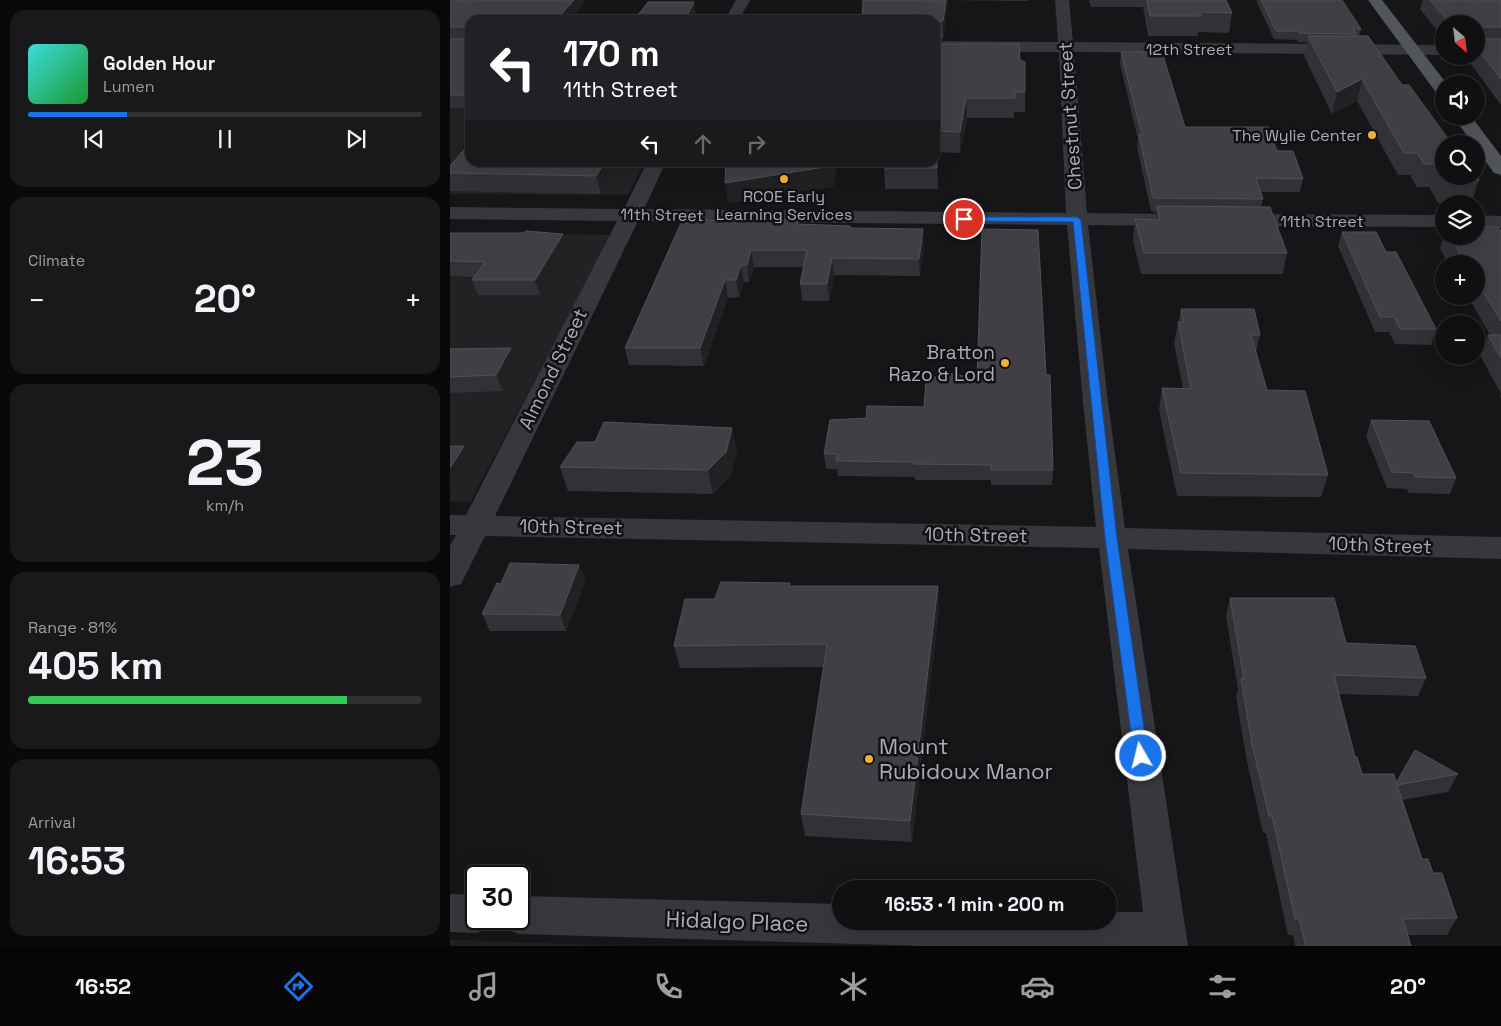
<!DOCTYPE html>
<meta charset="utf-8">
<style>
body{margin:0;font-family:"Space Grotesk",sans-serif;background:#19191b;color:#f1f3f6;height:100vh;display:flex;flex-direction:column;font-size:19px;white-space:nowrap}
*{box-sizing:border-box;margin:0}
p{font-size:16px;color:#9c9d9f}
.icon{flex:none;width:28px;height:28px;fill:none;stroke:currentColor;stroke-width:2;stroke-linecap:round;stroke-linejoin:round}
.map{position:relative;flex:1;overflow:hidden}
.side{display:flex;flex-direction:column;gap:10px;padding:10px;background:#09090a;width:450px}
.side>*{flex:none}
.top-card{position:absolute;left:15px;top:15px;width:475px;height:152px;border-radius:15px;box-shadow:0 5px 20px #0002,0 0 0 1px #303032;background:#202124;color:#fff;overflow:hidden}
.needle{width:32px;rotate:152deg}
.tools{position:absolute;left:985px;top:15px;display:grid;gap:10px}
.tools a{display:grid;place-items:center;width:50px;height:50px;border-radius:50%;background:#101012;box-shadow:0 5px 20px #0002,0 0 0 1px #303032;font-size:25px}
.speed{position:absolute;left:15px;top:865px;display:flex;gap:10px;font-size:25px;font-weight:700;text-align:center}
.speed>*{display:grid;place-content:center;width:65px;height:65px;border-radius:50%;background:#101012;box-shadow:0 5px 20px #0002,0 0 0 1px #303032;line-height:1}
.speed .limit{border:2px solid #111;border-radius:8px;background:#fff;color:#111}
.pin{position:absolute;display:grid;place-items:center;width:42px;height:42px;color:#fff;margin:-21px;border:2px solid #fff;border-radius:50%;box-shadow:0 1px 5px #0007}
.me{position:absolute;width:55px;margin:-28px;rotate:352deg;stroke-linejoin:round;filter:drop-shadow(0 0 4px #0008)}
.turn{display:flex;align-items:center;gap:18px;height:105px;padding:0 15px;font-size:22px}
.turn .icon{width:65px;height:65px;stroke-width:2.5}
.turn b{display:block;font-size:35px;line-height:42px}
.lanes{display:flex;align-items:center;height:48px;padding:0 15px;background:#0003;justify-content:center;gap:25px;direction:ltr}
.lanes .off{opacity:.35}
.big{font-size:38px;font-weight:600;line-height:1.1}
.side .widget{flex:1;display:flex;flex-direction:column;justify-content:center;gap:8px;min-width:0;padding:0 18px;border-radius:15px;background:#19191b}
.side .dial{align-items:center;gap:0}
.dial b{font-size:65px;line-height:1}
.song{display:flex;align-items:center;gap:15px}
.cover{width:60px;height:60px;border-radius:8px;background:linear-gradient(135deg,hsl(180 70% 55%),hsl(130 70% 35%))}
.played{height:5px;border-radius:2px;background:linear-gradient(90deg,#1a73e8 25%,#303032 25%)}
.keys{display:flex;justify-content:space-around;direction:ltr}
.heat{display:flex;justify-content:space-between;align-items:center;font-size:28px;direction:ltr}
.charge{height:8px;border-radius:4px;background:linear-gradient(90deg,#34c759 81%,#303032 0)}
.trip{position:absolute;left:382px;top:880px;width:285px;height:50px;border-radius:25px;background:#101012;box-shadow:0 5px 20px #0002,0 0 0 1px #303032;font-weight:600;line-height:50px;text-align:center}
.tab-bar{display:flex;height:80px;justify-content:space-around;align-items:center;background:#060607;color:#9c9d9f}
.tab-bar .icon{width:35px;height:35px}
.tab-bar .on{color:#1a73e8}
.tab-bar b{font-size:22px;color:#f1f3f6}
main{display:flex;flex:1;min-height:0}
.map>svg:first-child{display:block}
.built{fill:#222225}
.green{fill:#1c231d}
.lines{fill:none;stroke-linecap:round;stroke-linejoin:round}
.minor{fill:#37383d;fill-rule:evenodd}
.major{fill:#53555c;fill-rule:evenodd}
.wall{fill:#323236}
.shaded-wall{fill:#212124}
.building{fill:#3f3f44;stroke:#4f5156}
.route{fill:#1a73e8;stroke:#114b97}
.poi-dot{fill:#f2b134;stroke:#111113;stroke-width:2}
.labels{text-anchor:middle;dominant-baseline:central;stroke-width:5;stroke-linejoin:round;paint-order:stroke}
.far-street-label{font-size:16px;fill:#a8adb8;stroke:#111113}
.far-poi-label{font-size:16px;fill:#a8adb8;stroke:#111113;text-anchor:end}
.street-label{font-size:19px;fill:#a8adb8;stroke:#111113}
.poi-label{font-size:19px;fill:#a8adb8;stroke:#111113;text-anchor:end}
.near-poi-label{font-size:22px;fill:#a8adb8;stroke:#111113;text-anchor:start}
.near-street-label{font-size:22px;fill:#a8adb8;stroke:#111113}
</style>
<main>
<section class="side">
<div class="widget">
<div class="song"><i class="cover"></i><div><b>Golden Hour</b><p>Lumen</p></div></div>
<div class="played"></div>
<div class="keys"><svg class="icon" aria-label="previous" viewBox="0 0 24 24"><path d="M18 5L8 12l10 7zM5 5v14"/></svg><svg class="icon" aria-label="pause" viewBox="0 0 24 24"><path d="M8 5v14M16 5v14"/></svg><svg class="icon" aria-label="next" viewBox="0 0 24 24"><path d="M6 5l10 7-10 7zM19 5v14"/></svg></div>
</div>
<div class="widget"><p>Climate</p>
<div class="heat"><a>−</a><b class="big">20°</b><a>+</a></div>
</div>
<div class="widget dial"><b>23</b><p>km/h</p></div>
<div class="widget"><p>Range · 81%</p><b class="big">405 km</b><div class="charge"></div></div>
<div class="widget"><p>Arrival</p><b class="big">16:53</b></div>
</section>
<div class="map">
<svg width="1051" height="946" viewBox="0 0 1051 946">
<rect width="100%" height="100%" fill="#161618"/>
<!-- built -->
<g class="built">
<polygon points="0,50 20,51 20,162 194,163 178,195 0,194"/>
<polygon points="0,233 162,235 20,502 0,501"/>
</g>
<!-- green -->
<polygon class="green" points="0,940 12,940 178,946 0,946"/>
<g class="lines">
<!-- minor -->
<g class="minor">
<polygon points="286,0 300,0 289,20 275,20"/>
<path d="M605,0H619L623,42L994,45V55L624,52L637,213L723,214L730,216L733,220L730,224L723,226L638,225L658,402L675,528L1051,537V559L678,549L738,946H475L69,934L55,929L51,919H69V896L391,904V921H659V912H693L649,548L35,536L11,584L0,587V546L6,535H0V515H16L167,221L0,219V207L174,209L197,162H216L194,209L616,213L609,52L485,51V41L608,42ZM188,221L617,225L633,402L646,527L45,516Z"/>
<polygon points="789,214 994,215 994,227 789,226 782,224 779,220 782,216"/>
<polygon points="1026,215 1051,216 1051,228 1026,227"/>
<polygon points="0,894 26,895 26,919 44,919 40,928 26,933 0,932"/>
</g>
<!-- major -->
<g class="major">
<polygon points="918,0 932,0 997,84 994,84 994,96 988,95"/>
<polygon points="1003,116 1021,116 1051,156 1051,175 1044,173 1026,148 1026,144 1023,144"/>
</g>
</g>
<!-- wall -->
<g class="wall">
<polygon points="0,0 135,3 20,20 20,108 1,108 0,109 0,39 18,39 0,39"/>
<polygon points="413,0 578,0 578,1 498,0 493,39 492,39 492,44 570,60 575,92 575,112 564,112 564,118 517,118 510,153 487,152 488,189 435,189 434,168 485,162 485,20"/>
<polygon points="639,0 776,0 782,13 779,33 748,32 748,36 698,36 693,7 641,7"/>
<polygon points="807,0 892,0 911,29 909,36 952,85 1029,180 1021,203 988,203 979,187 967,187 960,175 948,175 907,101 882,114 854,56 857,42 848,42 847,40 824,39 807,3"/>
<polygon points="973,0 1051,0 1051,105 1015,56 1026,56 1026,24 994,24 994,38 993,38 970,9"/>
<polygon points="671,52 735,127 827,151 853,179 850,192 811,192 813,199 811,207 837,253 833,274 691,274 683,241 685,219 705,220 706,212 701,211 687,147 688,139 670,64"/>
<polygon points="171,162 151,194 0,191 0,166"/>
<polygon points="231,223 349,224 401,228 474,246 470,276 384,275 379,301 352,301 350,284 353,267 304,267 299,282 294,282 289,297 278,298 254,366 179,365 175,348"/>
<polygon points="1051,231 1051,398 1050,396 1051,394 1030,355 1038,335 1040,335 1019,298 1016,298 1015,296 1026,296 1026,264 998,264 990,248 994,236 1026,236"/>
<polygon points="892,232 936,252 986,329 981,345 945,344 939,332 925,332 888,246"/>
<polygon points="0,233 117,249 90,295 28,295 22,280 25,277 0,276"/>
<polygon points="731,309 810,335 806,352 817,390 878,475 871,497 727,496 709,410 712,388 733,388 724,343"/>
<polygon points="0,349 66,364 52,391 0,393"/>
<polygon points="596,375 603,470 602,485 541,485 541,480 465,480 465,477 388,476 387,469 376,469 374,454 416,418 474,407 527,379"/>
<polygon points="921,420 1006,478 1000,494 959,493 957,489 937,488 916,436"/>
<polygon points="145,442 287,451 280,476 263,494 118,491 110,467"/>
<polygon points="129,565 135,581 116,631 40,631 32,614 51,584"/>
<polygon points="340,586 488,586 489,608 462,842 355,836 351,814 374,667 230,668 224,646 265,599"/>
<polygon points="780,598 896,643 976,678 968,696 888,694 905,757 912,774 946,783 1008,774 998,792 952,800 972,859 983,873 1007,918 997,935 958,935 961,946 845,946 843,935 838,935 816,833 813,833 797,762 786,697 788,690 776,616"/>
</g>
<!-- shaded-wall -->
<g class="shaded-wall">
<polygon points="124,0 134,0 135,3 119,20 106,20"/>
<polygon points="496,0 498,0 493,39 493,21"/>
<polygon points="244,2 247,17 245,20 235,20"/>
<polygon points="456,14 457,20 412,20 412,18"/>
<polygon points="912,79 907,101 882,114 887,92"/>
<polygon points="516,98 517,118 510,153 510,132"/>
<polygon points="155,162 171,162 151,194 146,176"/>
<polygon points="382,162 389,162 383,187 278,203 275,183"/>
<polygon points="473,229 474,246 470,276 469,259"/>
<polygon points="113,234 117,249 90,295 85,280"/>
<polygon points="301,250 304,267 299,282 297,265"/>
<polygon points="382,258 384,275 379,301 377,284"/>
<polygon points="291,265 294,282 289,297 286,280"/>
<polygon points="275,280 278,298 254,366 250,348"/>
<polygon points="61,348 66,364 52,391 46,375"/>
<polygon points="282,428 287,451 280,476 263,494 258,470"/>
<polygon points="14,446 20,462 0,496 0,468"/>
<polygon points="129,565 135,581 116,631 110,615"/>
<polygon points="488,586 489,608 462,842 460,821"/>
</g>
<!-- building -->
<g class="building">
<polygon points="0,0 124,0 106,20 20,20 20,95 0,95 0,39 18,39 18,27 0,27"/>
<polygon points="413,0 496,0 493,21 485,21 485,20 455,20 456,14 412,18"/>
<polygon points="697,0 776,0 782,13 749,12 751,16 700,16"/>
<polygon points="811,0 892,0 911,29 903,29 906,34 849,33 848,31 826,31"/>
<polygon points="980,0 1051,0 1051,27 1030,27 1030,39 1051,39 1051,79 1026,47 1026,24 1008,24 1006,21 998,21"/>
<polygon points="198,2 244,2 235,20 184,20"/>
<polygon points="485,34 491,35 490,44 569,44 570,60 575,62 575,92 565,92 565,98 516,98 510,132 486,131 487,168 434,168 436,162 485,162"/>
<polygon points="858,36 918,36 952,85 959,85 1002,144 994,144 994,176 1026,176 1029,180 995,179 986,164 974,164 967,153 954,153 912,79 887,92"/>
<polygon points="671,52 712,52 735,127 818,127 827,151 843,151 853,179 806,178 813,199 703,198 689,135 692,135"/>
<polygon points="20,143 20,162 155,162 146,176 0,173 0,166"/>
<polygon points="276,162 382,162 381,166 275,183"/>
<polygon points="707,206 820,207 837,253 694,253 685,219 710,220"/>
<polygon points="246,220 348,221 347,224 400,226 400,228 473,229 469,259 382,258 377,284 350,284 357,250 301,250 297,265 291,265 286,280 275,280 250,348 175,348 231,223 244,223"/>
<polygon points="1026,227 1048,227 1051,231 1051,321 1026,279 1026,264 1015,264 1001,236 1026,236"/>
<polygon points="532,229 588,230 596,375 600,375 603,470 541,470 541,465 464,464 464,462 386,461 387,454 374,454 380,420 416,418 417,406 474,407 476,380 498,373 527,379"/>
<polygon points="76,231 113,234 85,280 22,280 35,262 0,261 0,233 73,233"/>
<polygon points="892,232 926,232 936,252 946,252 986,329 950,329 944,317 930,317"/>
<polygon points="731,309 804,309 810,335 801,335 817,390 855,391 878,475 731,473 712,388 741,389 728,322 733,322"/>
<polygon points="1038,335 1051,335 1051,358"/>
<polygon points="61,348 46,375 0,377 0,349"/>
<polygon points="921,420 979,421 1006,478 965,477 963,473 942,472"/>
<polygon points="154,422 282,428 276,452 258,470 110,467 127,442 145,442"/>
<polygon points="0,446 14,446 0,468"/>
<polygon points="60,563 129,565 110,615 32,614 47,583 51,584"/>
<polygon points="271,582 340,583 339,586 488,586 460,821 351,814 377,644 224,646 235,599 265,599"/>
<polygon points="780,598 884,598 896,643 965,646 976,678 884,675 905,757 907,757 912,774 944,774 946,783 965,750 1008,774 947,785 972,859 978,859 983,873 992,873 1007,918 953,919 961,946 856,946 849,919 845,919 822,816 819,816 802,744 791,679 794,679"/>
</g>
<!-- route -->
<polygon class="route" points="511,217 627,217 631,220 667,538 698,756 696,761 691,763 686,761 684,756 655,538 623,222 514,221 511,221"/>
<!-- markers -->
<g class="poi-dot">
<circle cx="922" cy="135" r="5"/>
<circle cx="334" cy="179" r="5"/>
<circle cx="555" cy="363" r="5"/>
<circle cx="419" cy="759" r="5"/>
</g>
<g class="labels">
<!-- far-street labels -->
<g class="far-street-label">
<text x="739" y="49">12th Street</text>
<text transform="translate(212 215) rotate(1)">11th Street</text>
<text x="872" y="221">11th Street</text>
</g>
<!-- far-poi labels -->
<g class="far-poi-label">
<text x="912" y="135">The Wylie Center</text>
<text x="334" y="196" text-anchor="middle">RCOE Early<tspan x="334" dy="18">Learning Services</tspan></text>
</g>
<!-- street labels -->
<g class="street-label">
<text transform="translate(620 116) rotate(-94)">Chestnut Street</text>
<text transform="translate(103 369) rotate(-64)">Almond Street</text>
<text transform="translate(121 527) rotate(1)">10th Street</text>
<text transform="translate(526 535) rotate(1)">10th Street</text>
<text transform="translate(930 545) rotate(2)">10th Street</text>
</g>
<!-- poi labels -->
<g class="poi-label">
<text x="545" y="352">Bratton<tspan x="545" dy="22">Razo &amp; Lord</tspan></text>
</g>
<!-- near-poi labels -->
<g class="near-poi-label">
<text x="429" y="746">Mount<tspan x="429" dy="25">Rubidoux Manor</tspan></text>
</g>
<!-- near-street labels -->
<g class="near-street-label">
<text transform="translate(287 921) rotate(2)">Hidalgo Place</text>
</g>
</g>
</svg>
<div class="tools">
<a><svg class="needle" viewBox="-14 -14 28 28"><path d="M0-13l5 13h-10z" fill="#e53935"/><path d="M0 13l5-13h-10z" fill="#9c9d9f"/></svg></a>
<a><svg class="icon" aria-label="sound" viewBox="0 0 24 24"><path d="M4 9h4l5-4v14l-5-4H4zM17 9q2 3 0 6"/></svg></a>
<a><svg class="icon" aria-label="search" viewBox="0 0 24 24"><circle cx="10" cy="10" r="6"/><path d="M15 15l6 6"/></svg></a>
<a><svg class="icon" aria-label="layers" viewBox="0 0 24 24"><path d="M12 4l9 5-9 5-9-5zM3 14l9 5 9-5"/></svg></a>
<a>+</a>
<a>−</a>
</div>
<div class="speed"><div class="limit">30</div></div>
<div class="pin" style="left:514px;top:219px;background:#d93025"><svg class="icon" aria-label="arrive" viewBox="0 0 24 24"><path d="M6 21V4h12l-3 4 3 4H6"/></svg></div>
<svg class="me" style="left:691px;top:756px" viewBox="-20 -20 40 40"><circle r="17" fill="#1a73e8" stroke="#fff" stroke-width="3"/><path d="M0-11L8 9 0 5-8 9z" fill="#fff"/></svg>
<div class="trip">16:53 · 1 min · 200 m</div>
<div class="top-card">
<div class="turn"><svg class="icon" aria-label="left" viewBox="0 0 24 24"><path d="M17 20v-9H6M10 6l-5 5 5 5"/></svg><div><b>170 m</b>11th Street</div></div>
<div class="lanes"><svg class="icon" aria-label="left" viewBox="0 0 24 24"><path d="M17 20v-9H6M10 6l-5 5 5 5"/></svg><svg class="icon off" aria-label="ahead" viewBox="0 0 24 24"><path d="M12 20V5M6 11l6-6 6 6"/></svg><svg class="icon off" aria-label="right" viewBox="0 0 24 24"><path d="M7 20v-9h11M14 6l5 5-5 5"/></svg></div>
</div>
</div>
</main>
<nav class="tab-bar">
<b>16:52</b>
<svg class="icon on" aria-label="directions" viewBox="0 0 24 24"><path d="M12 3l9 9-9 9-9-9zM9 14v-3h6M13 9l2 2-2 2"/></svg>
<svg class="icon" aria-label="music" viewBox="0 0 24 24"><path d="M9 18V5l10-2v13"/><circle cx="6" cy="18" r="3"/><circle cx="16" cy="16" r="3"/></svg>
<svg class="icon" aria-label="phone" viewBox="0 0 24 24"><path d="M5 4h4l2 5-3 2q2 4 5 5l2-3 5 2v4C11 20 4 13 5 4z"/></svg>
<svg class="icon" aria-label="climate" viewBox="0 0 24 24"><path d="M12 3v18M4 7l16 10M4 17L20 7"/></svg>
<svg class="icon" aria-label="car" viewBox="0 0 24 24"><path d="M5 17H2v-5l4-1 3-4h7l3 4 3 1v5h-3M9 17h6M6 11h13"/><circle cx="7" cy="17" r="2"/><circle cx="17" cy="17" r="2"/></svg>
<svg class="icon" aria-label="filters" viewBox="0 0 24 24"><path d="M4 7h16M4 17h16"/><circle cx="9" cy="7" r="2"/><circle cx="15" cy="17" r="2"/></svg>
<b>20°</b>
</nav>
